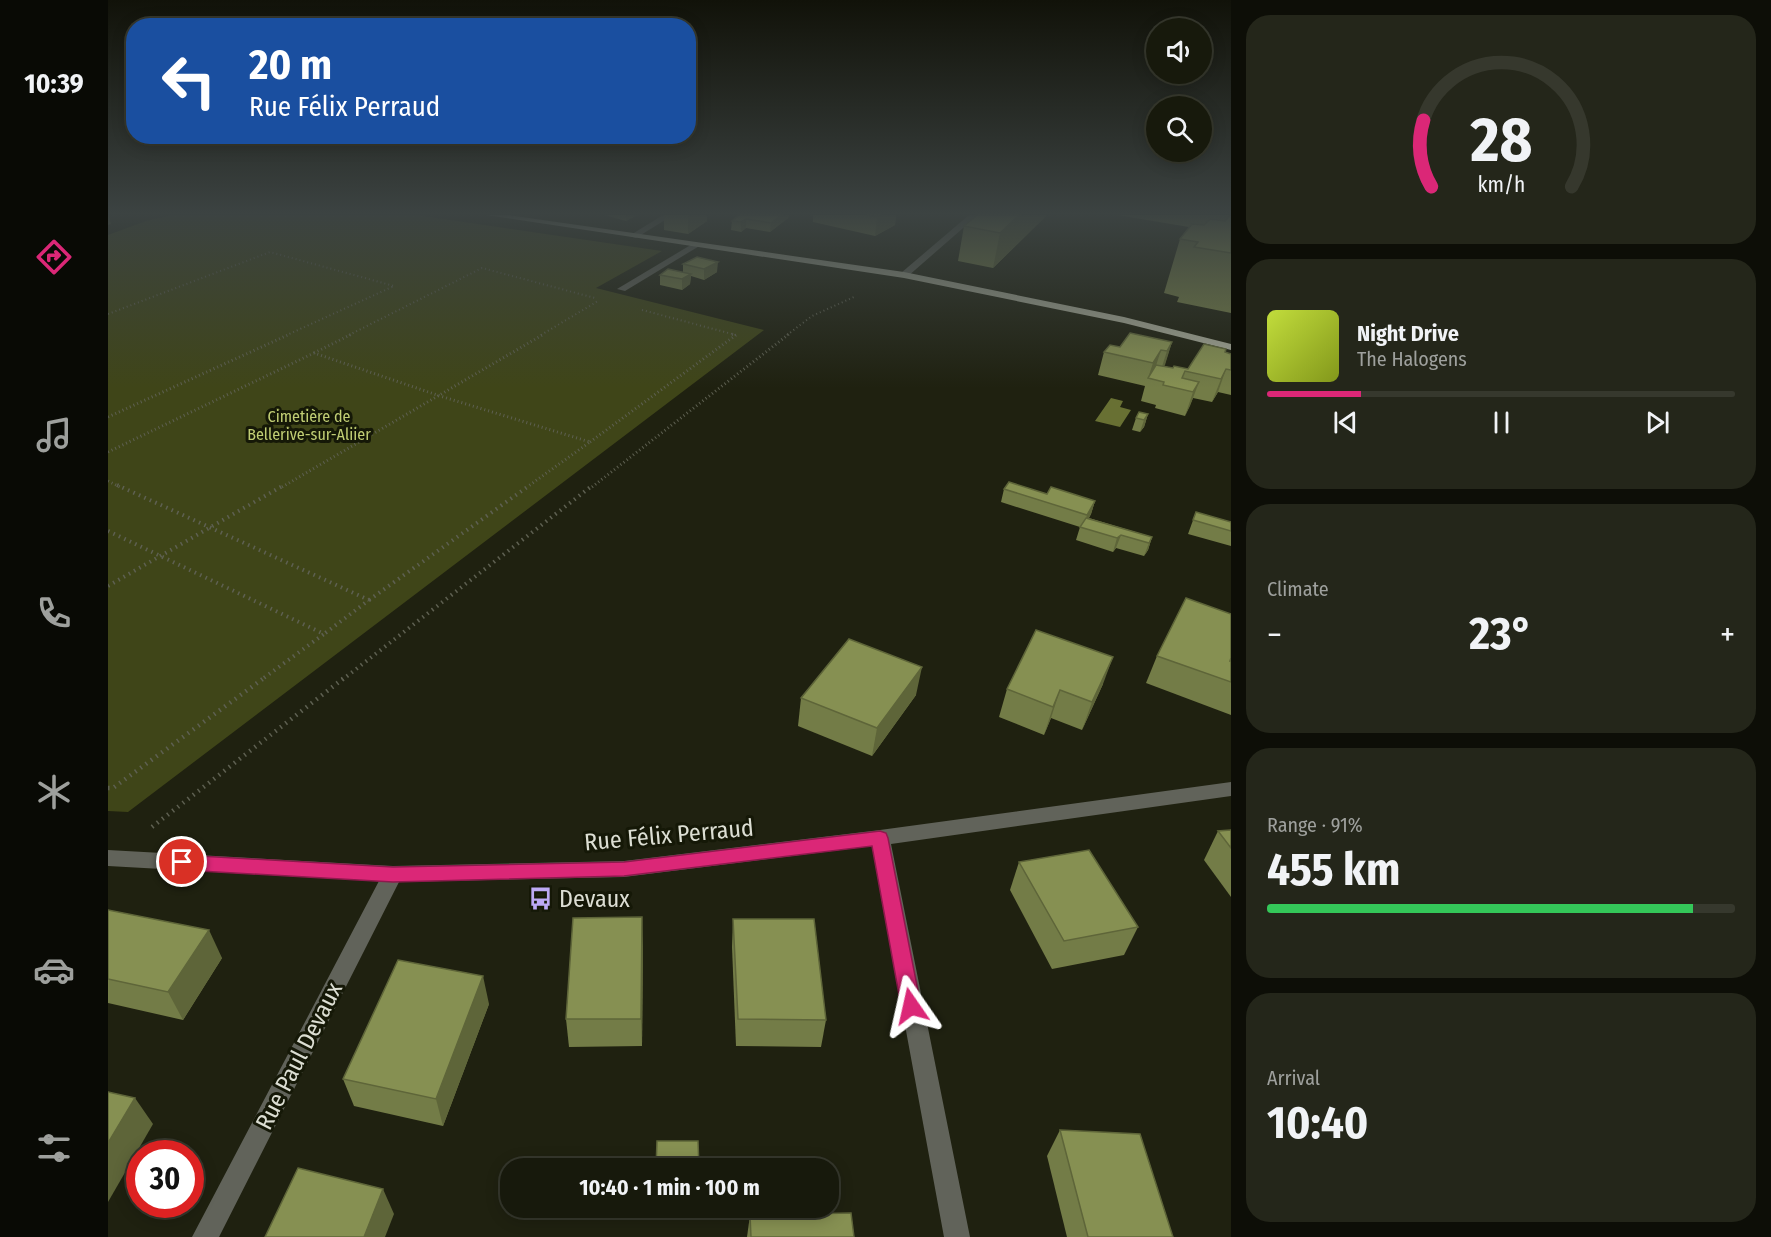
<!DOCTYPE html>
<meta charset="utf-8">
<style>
body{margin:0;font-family:"Fira Sans Condensed",sans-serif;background:#24261a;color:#f1f3f6;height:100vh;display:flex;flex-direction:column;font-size:22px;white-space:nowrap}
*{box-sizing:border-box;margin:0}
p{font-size:20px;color:#9ea09d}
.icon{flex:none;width:33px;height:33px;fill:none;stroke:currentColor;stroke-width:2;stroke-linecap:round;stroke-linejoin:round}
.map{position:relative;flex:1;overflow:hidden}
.details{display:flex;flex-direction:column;gap:15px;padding:15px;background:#0d0e07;width:540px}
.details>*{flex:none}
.guide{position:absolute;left:18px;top:18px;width:570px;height:126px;border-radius:24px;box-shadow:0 3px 15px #0003,0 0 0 2px #36382d;background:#1a4fa0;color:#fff;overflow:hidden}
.buttons{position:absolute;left:1038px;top:18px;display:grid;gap:12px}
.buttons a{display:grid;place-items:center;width:66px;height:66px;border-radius:50%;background:#17190c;box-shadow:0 3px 15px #0003,0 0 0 2px #36382d;font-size:30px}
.speed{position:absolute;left:18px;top:1140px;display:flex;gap:12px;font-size:30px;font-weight:700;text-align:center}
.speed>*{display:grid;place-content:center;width:78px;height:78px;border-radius:50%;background:#17190c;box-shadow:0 3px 15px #0003,0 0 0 2px #36382d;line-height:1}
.speed .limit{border:9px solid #d22;background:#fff;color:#111}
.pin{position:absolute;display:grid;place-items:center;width:51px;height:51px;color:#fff;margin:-26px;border:3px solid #fff;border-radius:50%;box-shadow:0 2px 6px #0007}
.me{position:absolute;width:66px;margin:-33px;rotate:349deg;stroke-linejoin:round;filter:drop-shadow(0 0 4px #0008)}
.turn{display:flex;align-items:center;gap:21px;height:126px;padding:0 24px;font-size:27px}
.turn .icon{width:78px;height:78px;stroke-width:2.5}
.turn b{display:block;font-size:42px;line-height:51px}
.big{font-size:45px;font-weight:700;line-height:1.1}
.details .widget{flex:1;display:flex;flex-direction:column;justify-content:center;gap:9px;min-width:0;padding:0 21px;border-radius:24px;background:#24261a}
.details .dial{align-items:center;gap:0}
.dial svg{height:156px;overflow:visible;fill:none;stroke:#36382d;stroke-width:7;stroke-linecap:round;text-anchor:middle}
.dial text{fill:#f1f3f6;stroke:none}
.song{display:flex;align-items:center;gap:18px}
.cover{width:72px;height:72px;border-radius:9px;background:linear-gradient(135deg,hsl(70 70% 55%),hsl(70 70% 35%))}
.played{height:6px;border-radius:3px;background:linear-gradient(90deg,#db2777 20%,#36382d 20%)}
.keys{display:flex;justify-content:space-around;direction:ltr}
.heat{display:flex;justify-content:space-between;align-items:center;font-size:33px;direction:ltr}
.charge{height:9px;border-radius:4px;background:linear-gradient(90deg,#34c759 91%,#36382d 0)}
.trip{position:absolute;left:392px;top:1158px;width:339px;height:60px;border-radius:24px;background:#17190c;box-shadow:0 3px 15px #0003,0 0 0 2px #36382d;font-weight:700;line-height:60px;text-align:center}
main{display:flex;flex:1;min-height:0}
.menu{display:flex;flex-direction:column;width:108px;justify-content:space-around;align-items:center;background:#090a05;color:#9ea09d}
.menu .icon{width:42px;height:42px}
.menu .current{color:#db2777}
.menu b{font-size:27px;color:#f1f3f6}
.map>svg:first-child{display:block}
.green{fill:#3f4518}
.water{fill:#687033}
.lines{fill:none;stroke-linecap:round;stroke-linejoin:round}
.path-far3{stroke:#5e6051;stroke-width:2;stroke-dasharray:1 3;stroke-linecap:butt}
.path-far2{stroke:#5e6051;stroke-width:3;stroke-dasharray:1 3;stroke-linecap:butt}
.path-far1{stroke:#5e6051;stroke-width:4;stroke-dasharray:1.5 4.5;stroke-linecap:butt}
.path{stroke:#5e6051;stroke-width:4.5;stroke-dasharray:1.5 5;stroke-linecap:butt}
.minor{fill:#61635a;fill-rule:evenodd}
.major{fill:#a4a795;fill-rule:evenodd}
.wall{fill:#737c47}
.shaded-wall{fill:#5e6539}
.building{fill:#869052;stroke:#5e6539;stroke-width:1.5}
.route{fill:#db2777;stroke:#8e194d;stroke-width:1.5}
.labels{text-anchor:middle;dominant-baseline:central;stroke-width:6;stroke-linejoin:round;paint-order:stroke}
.far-park-label{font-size:16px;fill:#c1ce74;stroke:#151807}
.near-street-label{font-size:24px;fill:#dcded3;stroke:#151807}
.near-poi-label{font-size:24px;fill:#dcded3;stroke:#151807;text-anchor:start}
</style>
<main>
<nav class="menu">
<b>10:39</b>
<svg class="icon current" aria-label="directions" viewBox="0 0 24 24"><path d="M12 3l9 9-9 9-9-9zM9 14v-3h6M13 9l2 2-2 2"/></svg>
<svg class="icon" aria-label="music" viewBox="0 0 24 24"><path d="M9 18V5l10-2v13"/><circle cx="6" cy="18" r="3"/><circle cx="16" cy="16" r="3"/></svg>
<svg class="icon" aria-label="phone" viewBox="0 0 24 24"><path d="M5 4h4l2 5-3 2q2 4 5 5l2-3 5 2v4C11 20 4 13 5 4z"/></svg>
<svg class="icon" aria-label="climate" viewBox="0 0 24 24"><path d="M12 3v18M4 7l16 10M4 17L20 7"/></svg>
<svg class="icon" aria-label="car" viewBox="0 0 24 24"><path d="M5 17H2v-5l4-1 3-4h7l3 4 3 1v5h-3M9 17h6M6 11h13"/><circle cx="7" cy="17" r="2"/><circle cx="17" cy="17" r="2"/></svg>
<svg class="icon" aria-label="filters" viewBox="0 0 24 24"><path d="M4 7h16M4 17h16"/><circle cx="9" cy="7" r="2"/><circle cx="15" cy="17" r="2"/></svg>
</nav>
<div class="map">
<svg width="1123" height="1237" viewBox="0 0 1123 1237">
<rect width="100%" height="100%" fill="#1f2110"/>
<!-- green -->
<polygon class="green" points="64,215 308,215 554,251 488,288 656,330 20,812 0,811 0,235 38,221"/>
<!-- water -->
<polygon class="water" points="1003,398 1015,401 1012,407 1023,410 1012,427 987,421"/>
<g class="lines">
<!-- path-far3 -->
<g class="path-far3">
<polyline points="534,310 628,335"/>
<polyline points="0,314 162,252 286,286 179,335"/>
<polyline points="241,335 374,268 487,298"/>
<polyline points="433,335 490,301"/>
<polyline points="679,335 704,316 746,297"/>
</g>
<!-- path-far2 -->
<g class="path-far2">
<polyline points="206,353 244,334"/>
<polyline points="0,417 182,334"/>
<polyline points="482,442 628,335 623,334"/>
<polyline points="0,452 206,353 332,396 482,442 419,487"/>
<polyline points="0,481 12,487"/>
<polyline points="174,487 436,334"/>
<polyline points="484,487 681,334"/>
</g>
<!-- path-far1 -->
<g class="path-far1">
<polyline points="9,485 261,600 216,634"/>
<polyline points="0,531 216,634 153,680"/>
<polyline points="0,586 176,485"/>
<polyline points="261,600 422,485"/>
<polyline points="234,680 485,485"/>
</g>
<!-- path -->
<g class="path">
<polyline points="0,788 5,788 156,678"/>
<polyline points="44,827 236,678"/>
</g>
<!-- minor -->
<g class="minor">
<polygon points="555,215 565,215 528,238 521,236"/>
<polygon points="861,215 870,215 799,277 793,277 793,273"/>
<polygon points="586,243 593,245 517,291 509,289"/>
<polygon points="1123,782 1123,796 783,844 862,1237 836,1237 764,846 516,877 291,882 111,1237 84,1237 271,881 0,866 0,850 285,866 516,861 772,830"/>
</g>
<!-- major -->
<polygon class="major" points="378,215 400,215 796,272 1016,317 1123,344 1123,350 1016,323 796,278"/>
</g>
<!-- wall -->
<g class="wall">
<polygon points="496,215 529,215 518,221"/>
<polygon points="556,215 599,215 599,221 580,234 556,230"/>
<polygon points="631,215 681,215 680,218 662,232 638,228 633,232 623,230 624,221"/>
<polygon points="705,215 788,215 787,225 767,236 705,222"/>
<polygon points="939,215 885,268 850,261 856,226"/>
<polygon points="1009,215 1123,215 1123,313 1069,302 1071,297 1056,293 1072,239 1081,227"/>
<polygon points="575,264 609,272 596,280 583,276 582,284 574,290 552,285 552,275 575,272"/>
<polygon points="1064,342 1056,366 1065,368 1080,369 1118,349 1117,353 1123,354 1123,395 1110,392 1104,402 1085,398 1077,416 1047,408 1048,405 1033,401 1037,386 990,375 996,352 1012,347"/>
<polygon points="1040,414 1036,427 1032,432 1024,430 1028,418"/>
<polygon points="896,489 987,501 983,514 981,518 1044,537 1040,550 1036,556 1008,548 1005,552 968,540 972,527 893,502"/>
<polygon points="1088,512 1123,522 1123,546 1080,534"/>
<polygon points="1049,656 1123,661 1123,715 1038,683"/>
<polygon points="995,684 974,730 943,718 936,735 891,717 899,689"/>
<polygon points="808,695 764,756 690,726 693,698"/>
<polygon points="1123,830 1123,897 1096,860 1110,831"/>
<polygon points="911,862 1030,927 1016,955 944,969 902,890"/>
<polygon points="0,910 114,958 75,1020 0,1003"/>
<polygon points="625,919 718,1020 713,1047 628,1046 624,947"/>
<polygon points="535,946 534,1046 461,1047 458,1019"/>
<polygon points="381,1004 335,1126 246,1106 235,1079"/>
<polygon points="952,1130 1065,1237 959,1237 939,1156"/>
<polygon points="547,1208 591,1208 591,1212 574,1218 547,1216"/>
<polygon points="642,1215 746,1237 639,1237"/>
</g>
<!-- shaded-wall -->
<g class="shaded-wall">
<polygon points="0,215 3,224 0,225"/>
<polygon points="518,215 529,215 518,221"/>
<polygon points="580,215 599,215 599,221 580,234"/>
<polygon points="673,215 681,215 680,218 662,232 663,223"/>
<polygon points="773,215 788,215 787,225 767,236 769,217"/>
<polygon points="911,215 939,215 885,268 892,233"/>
<polygon points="638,219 638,228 633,232 633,222"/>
<polygon points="610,262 609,272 596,280 596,269"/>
<polygon points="583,274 582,284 574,290 574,279"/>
<polygon points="1064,342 1057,365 1052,373 1059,351"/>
<polygon points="1053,350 1046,372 1040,378 1045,363"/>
<polygon points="1118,369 1110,392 1104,402 1113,379"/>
<polygon points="1091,382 1082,406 1077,416 1085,392"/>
<polygon points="1040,414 1036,427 1032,432 1036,420"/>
<polygon points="987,501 983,514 975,528 979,515"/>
<polygon points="1013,535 1008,548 1005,552 1009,538"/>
<polygon points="1044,537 1040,550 1036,556 1041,543"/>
<polygon points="1005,657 995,684 974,730 984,702"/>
<polygon points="814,667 808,695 764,756 769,728"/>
<polygon points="952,690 943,718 936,735 945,707"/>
<polygon points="534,917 535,946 534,1046 533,1019"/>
<polygon points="101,930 114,958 75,1020 60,992"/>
<polygon points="375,976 381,1004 335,1126 328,1099"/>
<polygon points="27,1098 45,1124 0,1202 0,1143"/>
<polygon points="275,1189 286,1214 277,1237 256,1237"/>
<polygon points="575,1208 591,1208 591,1212 574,1218"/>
</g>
<!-- building -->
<g class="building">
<polygon points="631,215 673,215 663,223 638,219 633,222 624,221"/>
<polygon points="759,215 773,215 769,217"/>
<polygon points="869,215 911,215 892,233 856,226"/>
<polygon points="1122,215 1123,215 1123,253 1086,247 1090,242 1072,239 1084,224 1096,225 1102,219 1117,221"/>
<polygon points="589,257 610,262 596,269 575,264"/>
<polygon points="560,269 583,274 574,279 552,275"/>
<polygon points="1022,333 1064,342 1059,351 1053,350 1045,363 996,352 1002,345 1012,347"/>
<polygon points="1096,344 1118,349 1117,352 1123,354 1123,370 1118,369 1113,379 1077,371 1074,378 1091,382 1085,392 1055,385 1056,382 1040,378 1048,365 1065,368 1066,366 1080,369"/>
<polygon points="1031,412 1040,414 1036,420 1028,418"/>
<polygon points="901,482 939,494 943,487 987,501 979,515 896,489"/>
<polygon points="1088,512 1123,522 1123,531 1085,520"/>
<polygon points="978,518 1044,537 1041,543 1013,535 1009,538 972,527"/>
<polygon points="1078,598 1123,614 1123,658 1122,661 1123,661 1123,682 1049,656"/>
<polygon points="928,630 1005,657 984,702 952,690 945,707 899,689"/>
<polygon points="741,639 814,667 769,728 693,698"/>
<polygon points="1123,830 1123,848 1110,831"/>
<polygon points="981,850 1030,927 956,941 911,862"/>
<polygon points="0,910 101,930 60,992 0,979"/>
<polygon points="534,917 533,1019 458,1019 465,918"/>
<polygon points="625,919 706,919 718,1020 630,1019"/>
<polygon points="290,960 375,976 328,1099 235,1079"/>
<polygon points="0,1092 27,1098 0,1143"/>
<polygon points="952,1130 1032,1134 1065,1237 980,1237"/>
<polygon points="549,1141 590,1141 591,1168 548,1168"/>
<polygon points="190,1168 275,1189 256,1237 157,1237"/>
<polygon points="743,1213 746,1237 643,1237 642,1215"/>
</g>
<!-- sky -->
<linearGradient id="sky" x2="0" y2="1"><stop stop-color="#111209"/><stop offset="0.55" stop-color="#3c4342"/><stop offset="1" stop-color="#3c4342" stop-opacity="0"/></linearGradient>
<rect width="1123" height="388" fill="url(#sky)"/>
<!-- route -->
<polygon class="route" points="772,831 778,833 780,838 813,1006 810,1012 803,1015 796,1012 793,1006 764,846 516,876 285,882 74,870 68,867 65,862 68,857 74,855 285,867 516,862"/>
<!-- icons -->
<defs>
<symbol id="bus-bare" viewBox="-9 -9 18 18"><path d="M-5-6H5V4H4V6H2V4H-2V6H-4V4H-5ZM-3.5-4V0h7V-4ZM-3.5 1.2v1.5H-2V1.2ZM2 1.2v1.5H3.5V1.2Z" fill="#bda9f5" stroke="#151807" stroke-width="2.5" paint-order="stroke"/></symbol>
</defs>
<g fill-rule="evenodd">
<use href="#bus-bare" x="416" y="882" width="33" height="33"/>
</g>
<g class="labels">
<!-- far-park labels -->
<g class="far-park-label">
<text x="201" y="416">Cimetière de<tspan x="201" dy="18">Bellerive-sur-Aliier</tspan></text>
</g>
<!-- near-street labels -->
<g class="near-street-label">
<text transform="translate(561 835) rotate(-5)">Rue Félix Perraud</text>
<text transform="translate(191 1056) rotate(-63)">Rue Paul Devaux</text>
</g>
<!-- near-poi labels -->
<g class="near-poi-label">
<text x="451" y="899">Devaux</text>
</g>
</g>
</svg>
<div class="buttons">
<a><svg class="icon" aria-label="sound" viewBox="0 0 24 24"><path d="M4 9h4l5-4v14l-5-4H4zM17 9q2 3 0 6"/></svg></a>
<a><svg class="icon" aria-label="search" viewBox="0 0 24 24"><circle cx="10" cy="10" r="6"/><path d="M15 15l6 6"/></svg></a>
</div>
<div class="speed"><div class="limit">30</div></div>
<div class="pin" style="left:74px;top:862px;background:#d93025"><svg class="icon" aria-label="arrive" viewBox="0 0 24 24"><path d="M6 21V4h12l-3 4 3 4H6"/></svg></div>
<svg class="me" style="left:803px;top:1006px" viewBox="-20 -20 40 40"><path d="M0-17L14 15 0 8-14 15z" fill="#db2777" stroke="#fff" stroke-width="4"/></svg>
<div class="trip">10:40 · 1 min · 100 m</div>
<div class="guide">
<div class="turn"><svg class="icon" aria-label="left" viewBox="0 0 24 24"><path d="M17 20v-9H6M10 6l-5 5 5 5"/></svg><div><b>20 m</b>Rue Félix Perraud</div></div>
</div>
</div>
<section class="details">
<div class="widget dial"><svg viewBox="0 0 100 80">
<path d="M14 69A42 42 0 1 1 86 69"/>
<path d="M14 69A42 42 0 0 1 10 35" stroke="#db2777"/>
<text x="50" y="56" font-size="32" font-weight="700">28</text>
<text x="50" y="72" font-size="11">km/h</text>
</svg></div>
<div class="widget">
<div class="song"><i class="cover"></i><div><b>Night Drive</b><p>The Halogens</p></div></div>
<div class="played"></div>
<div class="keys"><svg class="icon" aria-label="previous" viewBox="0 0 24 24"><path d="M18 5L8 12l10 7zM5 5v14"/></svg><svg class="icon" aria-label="pause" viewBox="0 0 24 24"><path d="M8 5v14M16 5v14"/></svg><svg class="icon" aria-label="next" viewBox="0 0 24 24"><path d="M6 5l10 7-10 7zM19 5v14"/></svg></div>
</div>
<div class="widget"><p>Climate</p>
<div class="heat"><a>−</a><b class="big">23°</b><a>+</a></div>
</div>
<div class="widget"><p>Range · 91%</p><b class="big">455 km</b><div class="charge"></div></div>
<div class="widget"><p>Arrival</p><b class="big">10:40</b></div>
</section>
</main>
